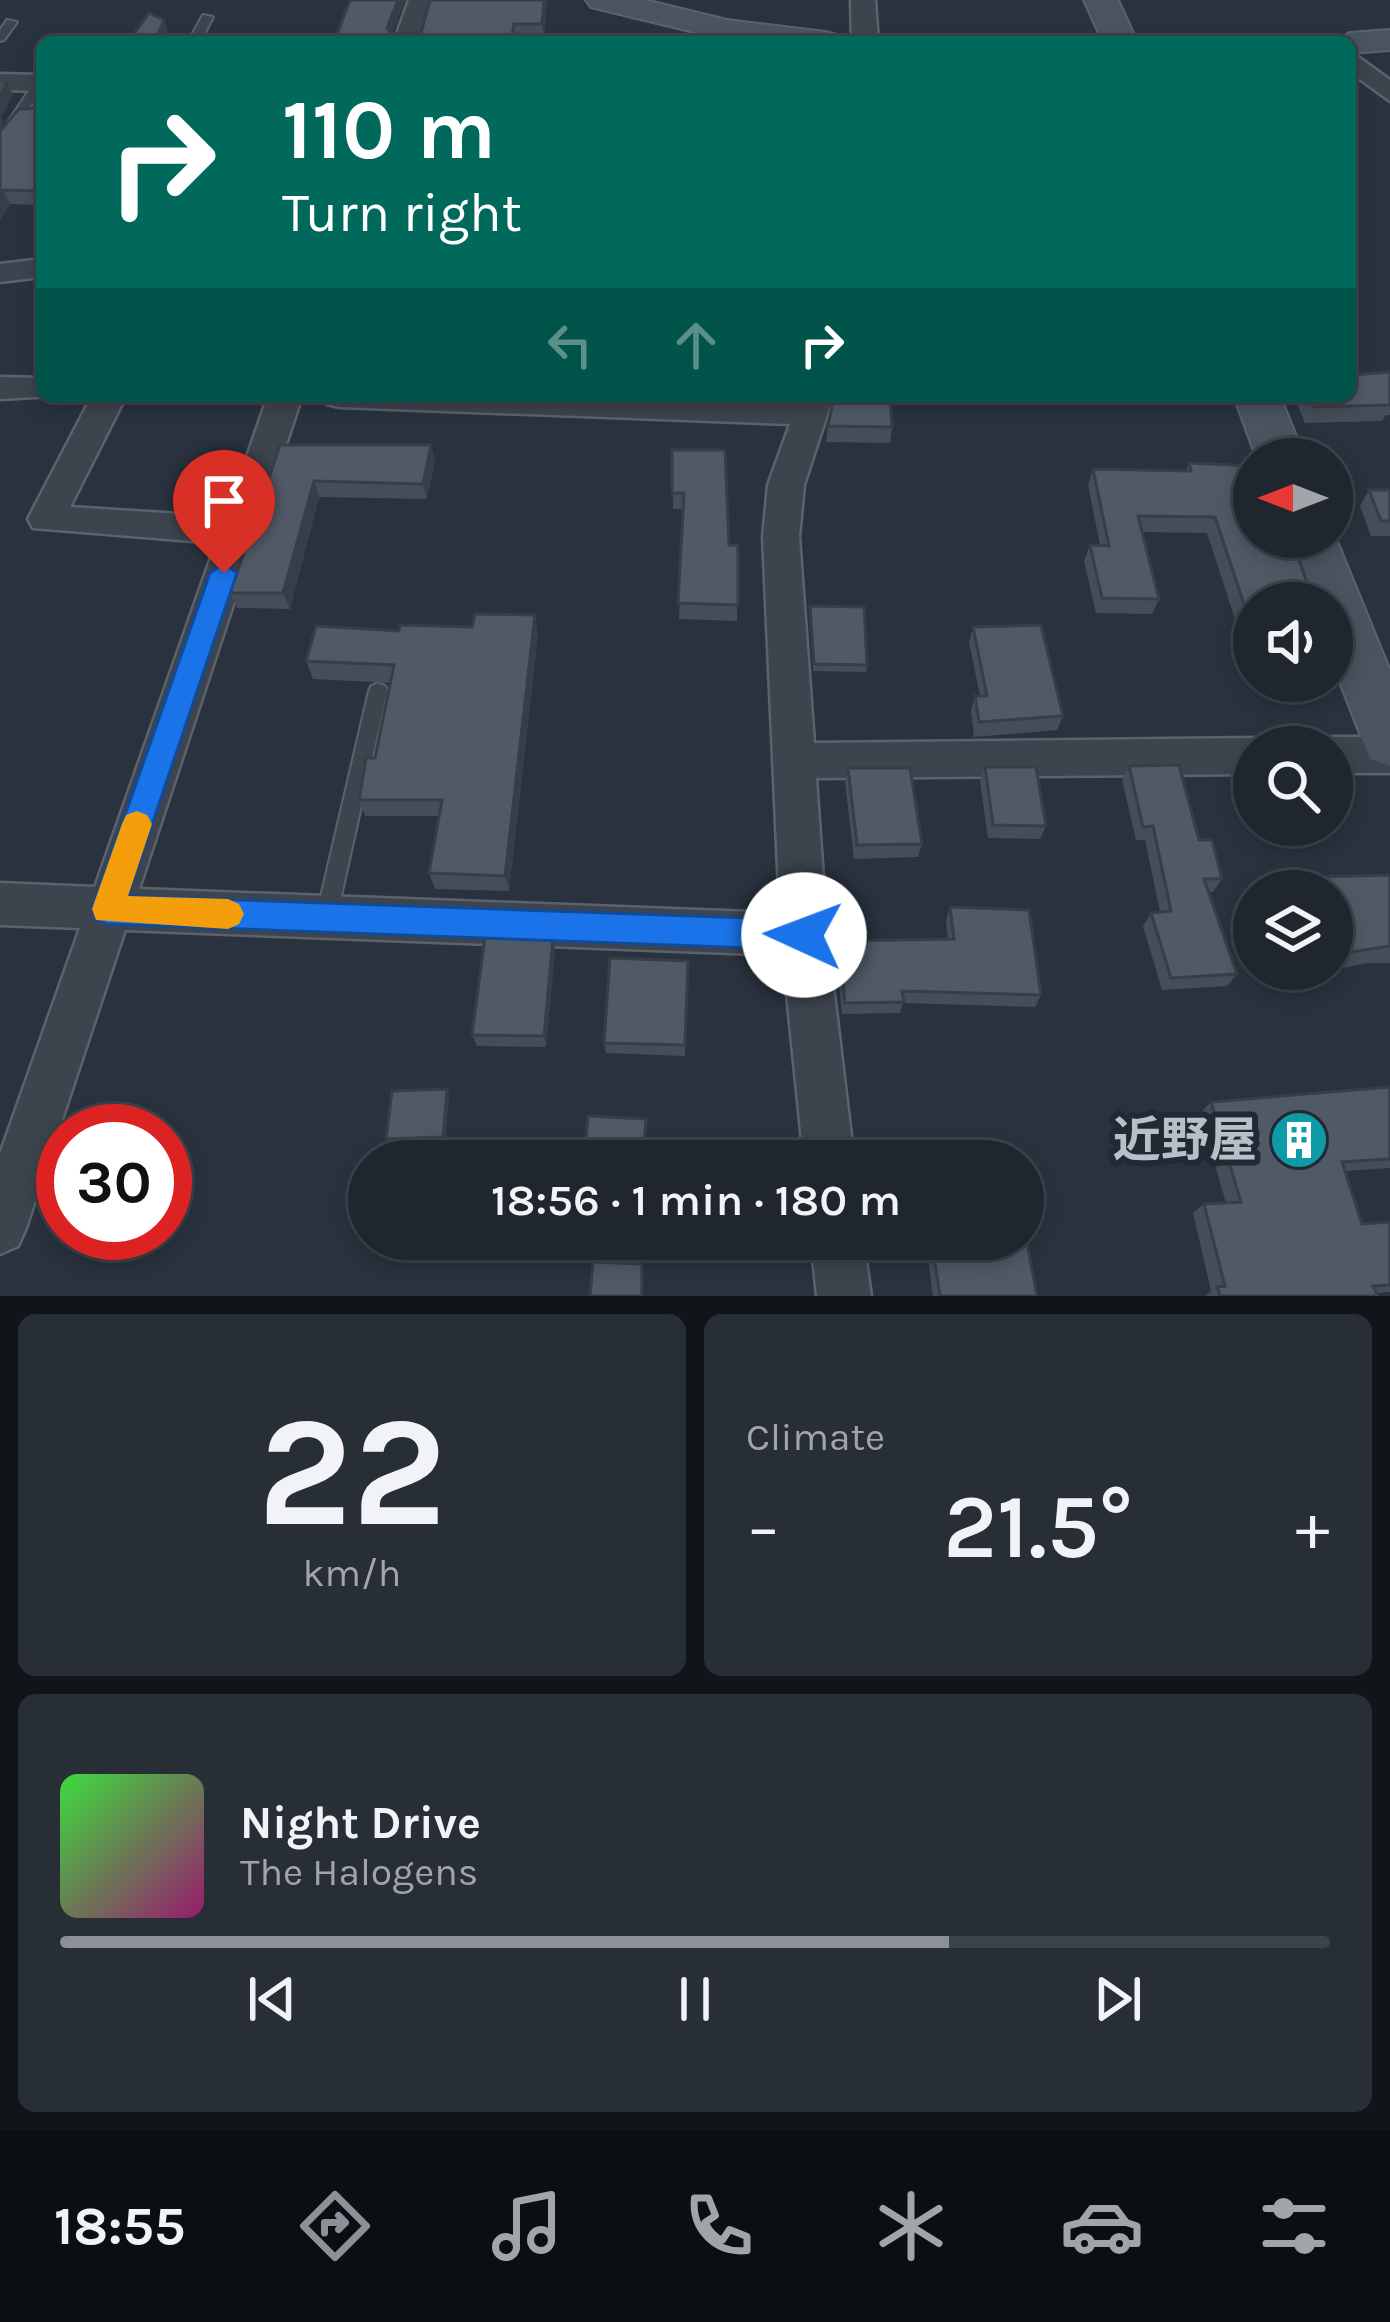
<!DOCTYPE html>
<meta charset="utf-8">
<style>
body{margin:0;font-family:Karla,"Noto Sans JP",sans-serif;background:#272e36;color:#f1f3f6;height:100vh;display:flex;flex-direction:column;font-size:45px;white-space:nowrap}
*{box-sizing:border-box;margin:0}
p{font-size:39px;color:#a1a5aa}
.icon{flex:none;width:66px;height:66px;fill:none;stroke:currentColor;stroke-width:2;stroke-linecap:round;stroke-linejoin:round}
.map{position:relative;height:1296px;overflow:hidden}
.side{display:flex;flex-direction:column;gap:18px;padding:18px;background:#111519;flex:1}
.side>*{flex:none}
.guide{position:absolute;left:36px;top:36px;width:1320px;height:366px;border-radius:18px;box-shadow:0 6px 18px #0003,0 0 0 3px #3c434a;background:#00695c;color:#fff;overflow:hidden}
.needle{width:78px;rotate:270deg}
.fabs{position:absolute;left:1233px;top:438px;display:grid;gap:24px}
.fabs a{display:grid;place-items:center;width:120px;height:120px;border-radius:50%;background:#1f262e;box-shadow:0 6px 18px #0003,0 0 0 3px #3c434a;font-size:60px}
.speed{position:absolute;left:36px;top:1104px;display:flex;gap:24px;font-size:60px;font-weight:700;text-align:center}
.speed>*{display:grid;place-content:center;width:156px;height:156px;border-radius:50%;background:#1f262e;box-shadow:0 6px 18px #0003,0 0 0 3px #3c434a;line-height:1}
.speed .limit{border:18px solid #d22;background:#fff;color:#111}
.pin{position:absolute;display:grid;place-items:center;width:102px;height:102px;color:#fff;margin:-123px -51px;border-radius:50% 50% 50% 0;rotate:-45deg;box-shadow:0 0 12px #0007}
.pin .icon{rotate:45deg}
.me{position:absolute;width:132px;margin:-66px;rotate:272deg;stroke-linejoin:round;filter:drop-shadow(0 0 9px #0008)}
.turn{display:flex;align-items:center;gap:42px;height:252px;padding:0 48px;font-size:54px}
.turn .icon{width:156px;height:156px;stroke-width:2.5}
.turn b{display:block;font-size:84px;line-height:102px}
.lanes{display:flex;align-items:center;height:114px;padding:0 48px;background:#0003;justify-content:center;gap:60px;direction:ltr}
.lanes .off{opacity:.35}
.big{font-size:90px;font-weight:600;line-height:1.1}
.side .card{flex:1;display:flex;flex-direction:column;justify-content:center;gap:18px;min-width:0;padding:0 42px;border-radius:18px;background:#272e36}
.side .dial{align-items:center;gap:0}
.dial b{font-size:156px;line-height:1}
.song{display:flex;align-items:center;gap:36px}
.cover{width:144px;height:144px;border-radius:18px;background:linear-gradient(135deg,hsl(120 70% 55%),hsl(320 70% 35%))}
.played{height:12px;border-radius:6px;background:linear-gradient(90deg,#8c9099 70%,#3c434a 70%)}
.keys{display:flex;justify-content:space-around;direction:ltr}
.heat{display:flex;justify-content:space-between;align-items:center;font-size:66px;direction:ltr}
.side .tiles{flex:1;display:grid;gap:18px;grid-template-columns:1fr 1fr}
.card:last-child{grid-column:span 2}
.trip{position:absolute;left:348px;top:1140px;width:696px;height:120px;border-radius:60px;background:#1f262e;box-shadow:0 6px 18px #0003,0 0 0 3px #3c434a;font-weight:600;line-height:120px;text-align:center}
.dock{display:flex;height:192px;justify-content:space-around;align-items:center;background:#0c0f12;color:#a1a5aa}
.dock .icon{width:84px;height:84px}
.dock .selected{color:#8c9099}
.dock b{font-size:54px;color:#f1f3f6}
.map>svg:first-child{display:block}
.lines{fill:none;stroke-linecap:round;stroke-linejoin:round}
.lane-casing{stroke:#5b626c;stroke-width:4}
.street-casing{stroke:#5b626c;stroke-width:5}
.secondary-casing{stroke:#5b626c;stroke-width:4}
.lane{fill:#3d444e;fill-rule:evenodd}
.street{fill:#3d444e;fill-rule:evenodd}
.secondary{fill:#4b5360;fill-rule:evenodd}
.wall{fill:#454d58}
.shaded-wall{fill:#383e47}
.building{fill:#505966;stroke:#383e47;stroke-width:3}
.route{fill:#1a73e8;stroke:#114b97;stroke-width:3}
.slow{fill:#f59e0b}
.labels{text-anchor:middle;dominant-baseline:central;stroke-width:12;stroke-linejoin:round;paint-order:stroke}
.near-poi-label{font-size:48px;font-weight:bold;fill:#b9bfc9;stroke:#222933;text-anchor:end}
</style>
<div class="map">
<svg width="1390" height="1296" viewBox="0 0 1390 1296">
<rect width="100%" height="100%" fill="#29323e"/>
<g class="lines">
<defs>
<g id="lane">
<polygon points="203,15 213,17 200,42 188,42"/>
<polygon points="7,20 17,22 4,40 0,41 0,30"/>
<polygon points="36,80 42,80 42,89 4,146 0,147 0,134"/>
<polygon points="378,683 385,686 387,691 336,918 333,925 326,928 319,925 316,918 369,691 371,686"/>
</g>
<g id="street">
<polygon points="409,0 433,0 420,42 394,42"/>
<polygon points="851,0 875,0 878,42 852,42"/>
<polygon points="1350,51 1390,80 1390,101 1350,72"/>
<polygon points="0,74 42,75 42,91 0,90"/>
<polygon points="42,259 42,277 0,282 0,264"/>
<polygon points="0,377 42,378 42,396 54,396 0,399"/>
<polygon points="92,396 126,396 70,507 226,517 268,396 302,396 139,889 780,913 763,537 768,485 790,424 339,407 327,404 322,396 798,401 799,396 833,396 804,485 799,537 814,743 1254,738 1270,747 1254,747 1254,774 816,778 827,935 854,1161 804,1161 783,955 125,930 26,1228 18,1246 0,1254 0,1154 80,928 0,925 0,883 95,887 216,543 33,528 28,519"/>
<polygon points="1332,737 1390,737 1390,773 1332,773 1332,747 1315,747"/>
<polygon points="811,1239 863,1239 871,1296 817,1296"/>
</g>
<g id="secondary">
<polygon points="586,0 645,0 727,20 825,32 837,35 842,42 727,40 591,7"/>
<polygon points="1084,0 1118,0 1137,42 1103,42"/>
<polygon points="1390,30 1390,50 1350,53 1350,42 1333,42 1350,33"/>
<polygon points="1234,396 1280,396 1305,459 1257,459"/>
<polygon points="1332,529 1390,671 1390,766 1370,759 1332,662 1332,603 1310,603 1286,537 1332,537"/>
</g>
</defs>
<!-- lane casing -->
<use href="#lane" class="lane-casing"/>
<!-- street casing -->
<use href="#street" class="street-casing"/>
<!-- secondary casing -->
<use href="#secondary" class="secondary-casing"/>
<!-- lane -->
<use href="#lane" class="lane"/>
<!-- street -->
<use href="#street" class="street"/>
<!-- secondary -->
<use href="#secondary" class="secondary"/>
</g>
<!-- wall -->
<g class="wall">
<polygon points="405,0 392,34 421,33 547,0 544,37 334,42"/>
<polygon points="0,81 13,95 1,117 3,122 0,131 42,108 42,205 10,204 0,220"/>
<polygon points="1390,372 1390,415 1386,415 1382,421 1305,423 1294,396 1350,396"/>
<polygon points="828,426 892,427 890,443 826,442"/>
<polygon points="280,445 431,445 435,461 427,499 319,497 290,609 237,608 230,593"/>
<polygon points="672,450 729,545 738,545 737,621 679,619 683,509 673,509"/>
<polygon points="1189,463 1254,603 1254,622 1236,622 1207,533 1142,532 1159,599 1152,614 1096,613 1084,561 1090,545 1100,545 1088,485 1093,469 1186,471"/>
<polygon points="1369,490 1390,490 1390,536 1371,536 1360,506"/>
<polygon points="810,606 867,665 866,672 813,671"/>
<polygon points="973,627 1063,716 1057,730 974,737 971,711 975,696 980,696 969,642"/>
<polygon points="399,631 538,634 509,891 435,889 429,873 439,816 365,816 359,800 375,758 391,683 313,679 306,661"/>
<polygon points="1335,741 1354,794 1343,808 1332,809 1332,747 1295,747 1297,745"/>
<polygon points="1129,766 1199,840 1222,879 1213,892 1208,892 1237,974 1227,986 1162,990 1143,926 1151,913 1160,912 1145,840 1136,840 1122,780"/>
<polygon points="985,767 1046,826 1040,839 988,838 980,781"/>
<polygon points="848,768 922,844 918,857 854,859 845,782"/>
<polygon points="1390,875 1390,963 1368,963 1310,974 1308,969 1332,969 1332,891 1267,891 1278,878"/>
<polygon points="950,907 1041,995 1035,1007 903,1003 900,1013 842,1014 836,954 839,941 948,939 946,920"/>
<polygon points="553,939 555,951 546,1047 477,1046 472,1035"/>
<polygon points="688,961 685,1056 606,1053 604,1043"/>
<polygon points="1390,1087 1390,1168 1345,1171 1362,1224 1390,1222 1390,1292 1376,1293 1378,1296 1205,1296 1211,1291 1193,1213 1204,1204 1226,1203 1200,1113 1211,1102"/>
<polygon points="449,1094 445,1142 389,1144 386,1139"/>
<polygon points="865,1239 1023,1239 1037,1296 933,1296 928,1259 870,1260"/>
</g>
<!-- shaded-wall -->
<g class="shaded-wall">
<polygon points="398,0 405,0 390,40 387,28"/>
<polygon points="544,0 547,0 544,37 542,24"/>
<polygon points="164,20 169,34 165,42 155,42"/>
<polygon points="7,81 13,95 1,117 3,122 0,131 0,93"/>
<polygon points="3,190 10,204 0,220 0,195"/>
<polygon points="431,445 435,461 427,499 423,484"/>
<polygon points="314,481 319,497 290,609 283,593"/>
<polygon points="535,615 538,634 509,891 505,876"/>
<polygon points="553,939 555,951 546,1047 544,1036"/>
<polygon points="447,1089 449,1094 445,1142 443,1137"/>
</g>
<!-- building -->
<g class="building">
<polygon points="350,0 398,0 387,28 392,34 421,33 430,0 544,0 542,24 514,24 511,42 334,42"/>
<polygon points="149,13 164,20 155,42 128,42"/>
<polygon points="42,108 42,191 3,190 0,195 0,131 19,109"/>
<polygon points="1390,372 1390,405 1313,407 1309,396 1350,396 1350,375"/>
<polygon points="834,397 890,398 892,427 828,426"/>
<polygon points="280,445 431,445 423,484 314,481 283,593 230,593"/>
<polygon points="672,450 725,450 729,545 738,545 738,605 678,603 684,493 672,493"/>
<polygon points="1189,463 1253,466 1254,537 1279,537 1285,554 1297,554 1314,603 1254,603 1254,607 1245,607 1215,517 1138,516 1159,599 1102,598 1090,545 1109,546 1093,469 1191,471"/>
<polygon points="1369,490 1390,490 1390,521 1381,521"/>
<polygon points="810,606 864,607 867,665 814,664"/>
<polygon points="475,614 535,615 505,876 429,873 442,800 359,800 366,758 375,758 394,665 306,661 316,626 399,631 400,625 472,627"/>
<polygon points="1041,625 1063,716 979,722 975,696 987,696 973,627"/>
<polygon points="1335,741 1354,794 1332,795 1332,747 1297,747 1297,745"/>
<polygon points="1179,765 1199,840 1212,840 1222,879 1204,879 1237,974 1171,978 1151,913 1171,911 1153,826 1143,827 1129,766"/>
<polygon points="985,767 1036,767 1046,826 993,825"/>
<polygon points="848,768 910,768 922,844 857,845"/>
<polygon points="1390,875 1390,946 1332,955 1332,891 1281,891 1278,878"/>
<polygon points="950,907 1029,910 1041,995 902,991 904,1002 845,1003 839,941 954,939"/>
<polygon points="485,936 553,939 544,1036 472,1035"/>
<polygon points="610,958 688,961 685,1045 604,1043"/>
<polygon points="1390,1087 1390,1159 1342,1162 1362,1224 1390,1222 1390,1285 1373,1286 1378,1296 1220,1296 1217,1287 1225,1286 1204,1204 1241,1202 1211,1102"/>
<polygon points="447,1089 443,1137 386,1139 392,1091"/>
<polygon points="588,1116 646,1119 643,1161 584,1161"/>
<polygon points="1010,1147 1012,1161 941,1161 939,1150"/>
<polygon points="1023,1221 1037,1296 940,1296 933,1250 875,1252 872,1239 1023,1239"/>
<polygon points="593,1262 642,1264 642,1296 590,1296"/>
</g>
<!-- route -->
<polygon class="route" points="224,563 237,573 128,896 804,920 816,925 820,935 816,946 804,950 107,924 96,920 92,909 210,573"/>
<!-- slow -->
<polygon class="slow" points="137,811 147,815 152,824 128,896 228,899 239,904 244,914 239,924 228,929 96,920 92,909 122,824 126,815"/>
<!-- icons -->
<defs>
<symbol id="building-disc" viewBox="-11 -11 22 22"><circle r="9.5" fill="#0f9aa8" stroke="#222933"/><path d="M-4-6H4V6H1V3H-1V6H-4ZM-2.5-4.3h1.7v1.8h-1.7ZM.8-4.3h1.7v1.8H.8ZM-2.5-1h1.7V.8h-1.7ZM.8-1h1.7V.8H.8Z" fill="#fff"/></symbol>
</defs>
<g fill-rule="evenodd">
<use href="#building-disc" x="1266" y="1107" width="66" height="66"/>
</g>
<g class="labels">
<!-- near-poi labels -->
<g class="near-poi-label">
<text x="1257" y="1140">近野屋</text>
</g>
</g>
</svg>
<div class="fabs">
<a><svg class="needle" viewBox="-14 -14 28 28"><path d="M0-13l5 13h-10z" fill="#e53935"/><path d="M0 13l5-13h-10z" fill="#a1a5aa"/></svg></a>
<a><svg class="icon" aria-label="sound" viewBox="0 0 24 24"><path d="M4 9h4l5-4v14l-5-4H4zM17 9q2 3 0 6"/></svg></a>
<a><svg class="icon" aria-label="search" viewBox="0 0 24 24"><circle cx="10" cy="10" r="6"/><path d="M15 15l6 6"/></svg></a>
<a><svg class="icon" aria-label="layers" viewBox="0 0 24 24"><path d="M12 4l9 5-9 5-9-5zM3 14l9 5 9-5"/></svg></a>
</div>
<div class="speed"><div class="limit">30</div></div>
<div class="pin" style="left:224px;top:573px;background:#d93025"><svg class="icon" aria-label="arrive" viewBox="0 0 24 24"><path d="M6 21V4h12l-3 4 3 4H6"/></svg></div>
<svg class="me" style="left:804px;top:935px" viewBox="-20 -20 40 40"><circle r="19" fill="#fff"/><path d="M0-13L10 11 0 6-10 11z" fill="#1a73e8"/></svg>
<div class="trip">18:56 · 1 min · 180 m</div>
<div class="guide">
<div class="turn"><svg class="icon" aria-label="right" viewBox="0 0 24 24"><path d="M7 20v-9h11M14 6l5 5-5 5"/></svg><div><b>110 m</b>Turn right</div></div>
<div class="lanes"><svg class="icon off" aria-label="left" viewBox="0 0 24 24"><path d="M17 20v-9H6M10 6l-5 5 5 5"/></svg><svg class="icon off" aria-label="ahead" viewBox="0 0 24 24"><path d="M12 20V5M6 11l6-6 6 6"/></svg><svg class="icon" aria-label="right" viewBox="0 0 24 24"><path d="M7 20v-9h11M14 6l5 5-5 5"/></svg></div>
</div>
</div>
<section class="side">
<div class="tiles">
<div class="card dial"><b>22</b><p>km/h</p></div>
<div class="card"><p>Climate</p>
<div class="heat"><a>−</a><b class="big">21.5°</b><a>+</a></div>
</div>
<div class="card">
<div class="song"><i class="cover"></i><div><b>Night Drive</b><p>The Halogens</p></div></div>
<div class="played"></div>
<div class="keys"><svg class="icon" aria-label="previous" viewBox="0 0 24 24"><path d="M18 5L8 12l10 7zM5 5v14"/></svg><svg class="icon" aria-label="pause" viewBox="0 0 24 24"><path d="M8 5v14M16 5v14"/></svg><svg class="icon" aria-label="next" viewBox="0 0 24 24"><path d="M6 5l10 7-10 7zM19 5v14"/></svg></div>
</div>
</div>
</section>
<nav class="dock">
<b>18:55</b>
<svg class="icon selected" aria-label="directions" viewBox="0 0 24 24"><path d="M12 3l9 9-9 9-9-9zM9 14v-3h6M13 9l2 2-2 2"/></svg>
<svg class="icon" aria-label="music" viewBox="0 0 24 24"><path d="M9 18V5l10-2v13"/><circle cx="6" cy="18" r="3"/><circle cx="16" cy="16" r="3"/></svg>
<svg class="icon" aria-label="phone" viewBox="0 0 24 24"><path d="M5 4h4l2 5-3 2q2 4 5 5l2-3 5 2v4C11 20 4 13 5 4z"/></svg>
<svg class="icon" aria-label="climate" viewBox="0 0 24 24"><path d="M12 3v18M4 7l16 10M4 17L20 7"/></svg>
<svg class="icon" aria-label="car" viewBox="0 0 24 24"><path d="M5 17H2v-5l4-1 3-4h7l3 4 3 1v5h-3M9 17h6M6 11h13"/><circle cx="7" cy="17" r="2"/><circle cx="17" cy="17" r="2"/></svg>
<svg class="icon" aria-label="filters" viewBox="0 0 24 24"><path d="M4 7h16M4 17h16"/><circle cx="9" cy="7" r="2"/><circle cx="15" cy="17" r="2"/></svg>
</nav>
